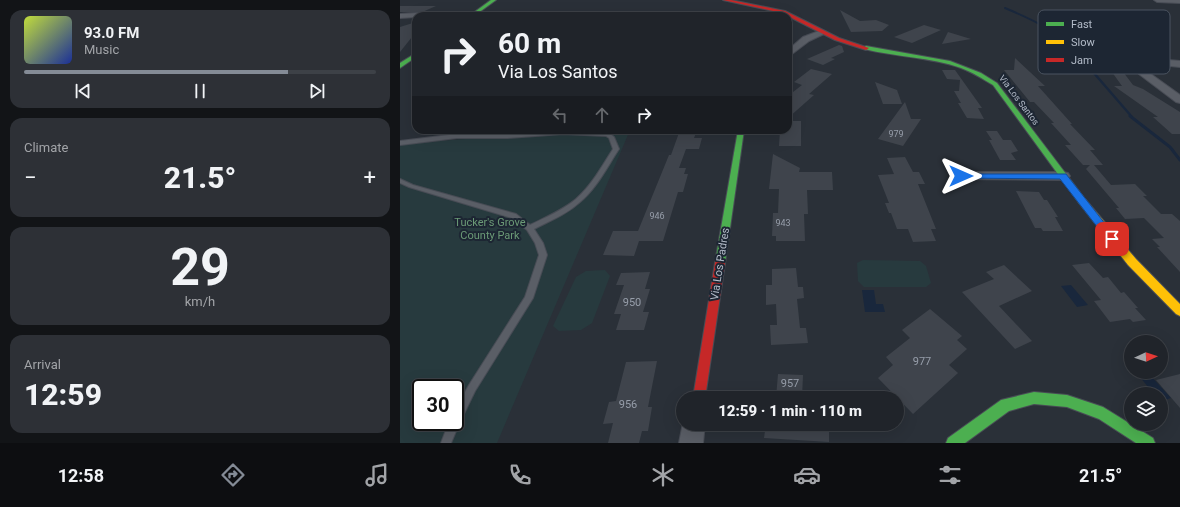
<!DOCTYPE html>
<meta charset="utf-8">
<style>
body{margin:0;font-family:Roboto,sans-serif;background:#2d3036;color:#f1f3f6;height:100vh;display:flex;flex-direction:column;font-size:15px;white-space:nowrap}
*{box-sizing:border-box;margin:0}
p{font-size:13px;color:#a2a4a8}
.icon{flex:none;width:22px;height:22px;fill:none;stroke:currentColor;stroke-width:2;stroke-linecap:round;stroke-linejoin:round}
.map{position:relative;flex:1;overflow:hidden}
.side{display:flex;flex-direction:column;gap:10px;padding:10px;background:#121417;width:400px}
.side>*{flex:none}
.hud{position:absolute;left:12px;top:12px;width:380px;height:122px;border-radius:12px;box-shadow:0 4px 16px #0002,0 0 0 1px #3d4147;background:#20242a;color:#f1f3f6;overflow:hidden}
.needle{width:26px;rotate:87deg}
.fabs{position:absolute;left:724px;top:335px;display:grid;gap:8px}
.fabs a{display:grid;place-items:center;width:44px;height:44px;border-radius:50%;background:#20242a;box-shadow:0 4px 16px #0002,0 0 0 1px #3d4147;font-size:20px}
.speed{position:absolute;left:12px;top:379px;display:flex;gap:8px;font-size:20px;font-weight:700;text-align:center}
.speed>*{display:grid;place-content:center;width:52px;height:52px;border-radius:50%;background:#20242a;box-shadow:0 4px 16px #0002,0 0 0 1px #3d4147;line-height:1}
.speed .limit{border:2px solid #111;border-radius:6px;background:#fff;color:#111}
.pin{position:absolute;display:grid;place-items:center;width:34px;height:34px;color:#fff;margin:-17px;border-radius:8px;box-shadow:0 2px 6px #0006}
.me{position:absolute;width:44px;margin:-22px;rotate:90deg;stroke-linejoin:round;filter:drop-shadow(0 0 3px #0008)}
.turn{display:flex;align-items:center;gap:14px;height:84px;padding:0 20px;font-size:18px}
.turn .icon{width:52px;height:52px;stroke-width:2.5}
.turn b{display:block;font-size:28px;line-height:34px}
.lanes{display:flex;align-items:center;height:38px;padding:0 20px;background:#0003;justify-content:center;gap:20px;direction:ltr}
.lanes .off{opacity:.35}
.big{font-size:30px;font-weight:800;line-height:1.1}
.side .widget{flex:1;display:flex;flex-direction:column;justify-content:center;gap:6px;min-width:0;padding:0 14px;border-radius:12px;background:#2d3036}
.side .dial{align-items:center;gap:0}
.dial b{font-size:52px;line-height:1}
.song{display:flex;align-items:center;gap:12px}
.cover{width:48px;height:48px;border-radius:6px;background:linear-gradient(135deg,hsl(70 70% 55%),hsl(230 70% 35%))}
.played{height:4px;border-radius:2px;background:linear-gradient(90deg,#848b96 75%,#3d4147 75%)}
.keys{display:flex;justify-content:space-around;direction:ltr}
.heat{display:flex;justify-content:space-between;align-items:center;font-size:22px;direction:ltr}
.trip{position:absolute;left:276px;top:391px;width:228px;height:40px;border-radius:20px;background:#20242a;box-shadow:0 4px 16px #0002,0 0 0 1px #3d4147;font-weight:800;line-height:40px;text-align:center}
.menu{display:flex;height:64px;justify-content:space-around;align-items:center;background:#0d0e11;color:#a2a4a8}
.menu .icon{width:28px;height:28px}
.menu .selected{color:#848b96}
.menu b{font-size:18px;color:#f1f3f6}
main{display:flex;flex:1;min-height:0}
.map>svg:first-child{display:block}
.green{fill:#273a3e;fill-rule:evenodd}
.water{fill:#19273c}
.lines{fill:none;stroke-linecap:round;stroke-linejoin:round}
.stream-far2{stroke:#19273c;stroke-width:2}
.stream-far1{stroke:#19273c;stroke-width:2.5}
.stream{stroke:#19273c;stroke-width:3}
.building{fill:#3f444c}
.lane-casing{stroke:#484c55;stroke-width:2}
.street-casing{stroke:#484c55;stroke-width:2}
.fast-casing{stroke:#484c55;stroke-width:2}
.slow-casing{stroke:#484c55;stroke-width:2}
.jam-casing{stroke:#484c55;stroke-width:2}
.lane{fill:#5a5e66;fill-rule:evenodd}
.street{fill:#5a5e66;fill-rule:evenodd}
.fast{fill:#4caf50;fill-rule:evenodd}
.slow{fill:#ffc107;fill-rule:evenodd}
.jam{fill:#c62828;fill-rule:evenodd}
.route{fill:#1a73e8;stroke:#114b97}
.labels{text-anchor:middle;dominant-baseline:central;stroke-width:4;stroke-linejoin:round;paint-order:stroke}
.far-street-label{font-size:9px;fill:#b4bcc9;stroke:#1d2633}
.number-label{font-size:9px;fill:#979eaa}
.park-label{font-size:11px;fill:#6b9a76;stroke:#1d2633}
.street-label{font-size:11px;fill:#b4bcc9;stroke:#1d2633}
.near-number-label{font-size:11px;fill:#979eaa}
.key{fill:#1d2633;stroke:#4a5360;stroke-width:1}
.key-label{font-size:11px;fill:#b4bcc9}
</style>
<main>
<section class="side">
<div class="widget">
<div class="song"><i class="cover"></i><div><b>93.0 FM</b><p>Music</p></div></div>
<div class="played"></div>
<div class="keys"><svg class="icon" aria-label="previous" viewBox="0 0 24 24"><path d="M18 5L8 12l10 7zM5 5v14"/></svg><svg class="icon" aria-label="pause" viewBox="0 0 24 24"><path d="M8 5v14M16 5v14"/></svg><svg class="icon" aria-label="next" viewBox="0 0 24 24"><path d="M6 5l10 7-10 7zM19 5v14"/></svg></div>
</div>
<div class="widget"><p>Climate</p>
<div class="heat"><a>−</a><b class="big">21.5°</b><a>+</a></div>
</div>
<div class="widget dial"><b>29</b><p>km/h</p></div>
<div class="widget"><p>Arrival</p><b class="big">12:59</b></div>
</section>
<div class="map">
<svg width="780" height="443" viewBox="0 0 780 443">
<rect width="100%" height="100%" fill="#2a3038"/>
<!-- green -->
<g class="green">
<path d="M181,130H230L97,443H0V144ZM21,388H55V422H21Z"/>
<polygon points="463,260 520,261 526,266 531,283 526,287 464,287 458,281 457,263"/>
<polygon points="205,270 210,276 192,323 181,330 159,331 153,326 176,277 186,271"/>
</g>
<!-- water -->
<g class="water">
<polygon points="671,285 688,305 677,307 661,286"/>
<polygon points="462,290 474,290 476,304 483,304 485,312 465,312"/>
<polygon points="749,374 771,398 761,401 761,394 754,394 739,376"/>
</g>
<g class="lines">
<!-- stream-far2 -->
<path class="stream-far2" d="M605,8C631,19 656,30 674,51"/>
<!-- stream-far1 -->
<polyline class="stream-far1" points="674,50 732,117"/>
<!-- stream -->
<polyline class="stream" points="730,116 770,147 780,160"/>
</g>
<!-- building -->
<g class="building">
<polygon points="0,6 36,6 20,13 0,12"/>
<polygon points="440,10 460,21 476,20 489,25 482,31 451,32"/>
<polygon points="16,22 16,32 0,52 0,27"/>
<polygon points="524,25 541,30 512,43 494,37"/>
<polygon points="548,32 571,39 542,44"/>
<polygon points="439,45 442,46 444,52 431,58 435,59 423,65 407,59"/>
<polygon points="711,56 733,85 743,89 780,112 780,134 772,134 753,117 758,117 714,86 722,86 704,61"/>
<polygon points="615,58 645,86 638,86 672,124 670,124 695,150 690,150 703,165 694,165 711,185 735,184 747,196 743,196 761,214 772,214 780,221 780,272 757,247 760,247 752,239 764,238 744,218 725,219 716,208 719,208 686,169 690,165 683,165 665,145 671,145 651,123 654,123 634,102 630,102 604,70 614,70"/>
<polygon points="411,69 432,74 409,94 414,95 388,118 388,96 402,85 394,82"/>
<polygon points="542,70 555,70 582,108 578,108 584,119 567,118 558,103 561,103 554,91 559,91 560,80 547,79"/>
<polygon points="475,82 497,90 502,104 483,104"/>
<polygon points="505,102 511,119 521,119 503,146 478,139"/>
<polygon points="388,121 401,121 401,146 379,146 380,130 388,130"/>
<polygon points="280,130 297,130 294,138 302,138 299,149 286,149 279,168 286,168 284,174 288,174 283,192 278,192 263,241 239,241 234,256 203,255 213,231 238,231 269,155 271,155"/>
<polygon points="586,131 597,131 603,140 611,140 618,151 611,153 616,160 600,160 589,140 592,140"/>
<polygon points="373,154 400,168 399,172 432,172 433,190 407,190 408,214 404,214 405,241 376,241 376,236 372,236 373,213 378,213 379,189 369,189"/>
<polygon points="505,157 513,172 519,172 525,184 518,184 536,229 531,229 536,241 513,242 508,229 497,229 491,213 489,213 485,203 489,203 478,175 494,174 487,158"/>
<polygon points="616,191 639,192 644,200 647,200 658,217 655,217 663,231 643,231 641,228 635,228"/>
<polygon points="689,263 703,278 708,277 721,293 724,292 738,308 735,308 746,320 733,322 730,319 710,322 694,301 701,300 672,265"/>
<polygon points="604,265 632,291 599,306 632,341 615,349 562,292 594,279 586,272"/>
<polygon points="396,268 398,287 403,287 404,298 397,299 400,328 406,328 408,343 371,345 370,325 377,325 376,304 366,305 366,285 372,285 372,269"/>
<polygon points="250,272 245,289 250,289 243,312 249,312 244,330 216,330 221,314 214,314 224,285 216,285 221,273"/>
<polygon points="530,309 562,336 557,340 567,349 549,365 558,373 513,414 478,378 493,365 486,357 510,338 502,330"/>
<polygon points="257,361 248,407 252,407 248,431 242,431 239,443 208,443 213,423 203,424 209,402 216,401 226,362"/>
<polygon points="378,374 403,375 402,398 376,398"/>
<polygon points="780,374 780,408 756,380"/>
<polygon points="366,424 429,424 429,442 364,438"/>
</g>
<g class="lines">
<defs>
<path id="lane" d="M163,130L209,133L214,137L219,149C207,167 197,188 180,202C167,214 150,221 134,229L143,243L147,255L133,298L75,391L59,424L51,443H41L49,422H55V410L69,385L125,297L139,255L135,243L127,230L112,218L9,187L0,183V179L13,185L116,214L130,225C146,217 163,210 176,199C192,185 202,166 213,149L209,138L206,136L163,134L108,138H57L0,145V141L57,134H108Z"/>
<g id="street">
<polygon points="754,0 780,0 780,3 757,2"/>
<polygon points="18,13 19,15 15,17 0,18 0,14"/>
<polygon points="419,31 426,33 409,41 388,57 388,50 403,37"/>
<polygon points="756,59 780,61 780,67 761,65 747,67 748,72 780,95 780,103 776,102 739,74 737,70 739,64"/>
<polygon points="561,172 663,172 668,173 670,176 668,179 663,180 556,179 554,176 556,173"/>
<polygon points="283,423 305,424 303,443 279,443"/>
</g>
<g id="fast">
<polygon points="91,0 96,0 74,16 69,16"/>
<path d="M466,46L550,61L581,73L597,83L685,199L686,201L685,203H679L593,85C583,79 572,72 561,68C530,57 496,57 464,49L463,48Z"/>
<polygon points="16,53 16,57 0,68 0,63"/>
<polygon points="338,130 344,130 325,263 324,266 316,266 315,263"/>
<polygon points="634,392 667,395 703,407 753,438 755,443 736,443 699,419 667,407 634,404 609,411 565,443 546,443 548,438 601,400"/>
</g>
<polygon id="slow" points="682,198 685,199 736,259 780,304 780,316 776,314 728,265 679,203 678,201 679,199"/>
<g id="jam">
<polygon points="323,0 331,0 385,11 439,38 469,48 466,50 435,40 382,13"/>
<polygon points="320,259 324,260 325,263 305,398 293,398 315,263 316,260"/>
</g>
</defs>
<!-- lane casing -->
<use href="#lane" class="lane-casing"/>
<!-- street casing -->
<use href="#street" class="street-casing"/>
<!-- fast casing -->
<use href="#fast" class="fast-casing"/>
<!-- slow casing -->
<use href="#slow" class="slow-casing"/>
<!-- jam casing -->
<use href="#jam" class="jam-casing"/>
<!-- lane -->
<use href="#lane" class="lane"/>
<!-- street -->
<use href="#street" class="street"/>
<!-- fast -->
<use href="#fast" class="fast"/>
<!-- slow -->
<use href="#slow" class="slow"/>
<!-- jam -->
<use href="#jam" class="jam"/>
</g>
<!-- route -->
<polygon class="route" points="561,174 666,174 717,239 716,242 709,242 660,179 559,178 557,176"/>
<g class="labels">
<!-- far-street labels -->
<g class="far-street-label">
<text transform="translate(619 100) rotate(53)">Via Los Santos</text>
</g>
<!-- number labels -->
<g class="number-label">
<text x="496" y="134">979</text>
<text x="257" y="216">946</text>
<text x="383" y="223">943</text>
</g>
<!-- park labels -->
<g class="park-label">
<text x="90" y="222">Tucker's Grove<tspan x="90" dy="13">County Park</tspan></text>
</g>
<!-- street labels -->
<g class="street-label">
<text transform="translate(320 264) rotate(-81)">Via Los Padres</text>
</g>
<!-- near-number labels -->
<g class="near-number-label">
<text x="232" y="302">950</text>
<text x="522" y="361">977</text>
<text x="390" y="383">957</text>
<text x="228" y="404">956</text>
</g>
</g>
<!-- legend -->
<rect x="638" y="10" width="132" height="64" rx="6" class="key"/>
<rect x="646" y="22" width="18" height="4" fill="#4caf50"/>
<rect x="646" y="40" width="18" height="4" fill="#ffc107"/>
<rect x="646" y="58" width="18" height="4" fill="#c62828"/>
<g class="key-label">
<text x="671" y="28">Fast</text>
<text x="671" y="46">Slow</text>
<text x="671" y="64">Jam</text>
</g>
</svg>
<div class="fabs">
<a><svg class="needle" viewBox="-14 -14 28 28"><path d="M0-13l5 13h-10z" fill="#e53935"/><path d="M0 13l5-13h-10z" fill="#a2a4a8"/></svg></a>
<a><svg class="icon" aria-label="layers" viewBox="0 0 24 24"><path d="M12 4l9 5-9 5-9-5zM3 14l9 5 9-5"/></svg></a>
</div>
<div class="speed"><div class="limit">30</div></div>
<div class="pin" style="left:712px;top:239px;background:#d93025"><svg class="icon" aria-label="arrive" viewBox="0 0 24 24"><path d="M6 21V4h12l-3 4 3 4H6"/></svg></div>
<svg class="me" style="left:561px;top:176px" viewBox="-20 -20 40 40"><path d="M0-17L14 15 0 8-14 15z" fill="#1a73e8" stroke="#fff" stroke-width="4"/></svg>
<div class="trip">12:59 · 1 min · 110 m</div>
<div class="hud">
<div class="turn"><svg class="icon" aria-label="right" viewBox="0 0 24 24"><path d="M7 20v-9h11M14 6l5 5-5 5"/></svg><div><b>60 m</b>Via Los Santos</div></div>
<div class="lanes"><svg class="icon off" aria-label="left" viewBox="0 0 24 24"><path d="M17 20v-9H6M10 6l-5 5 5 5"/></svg><svg class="icon off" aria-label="ahead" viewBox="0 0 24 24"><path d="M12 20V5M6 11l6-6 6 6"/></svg><svg class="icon" aria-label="right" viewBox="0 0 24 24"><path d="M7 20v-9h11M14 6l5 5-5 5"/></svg></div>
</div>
</div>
</main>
<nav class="menu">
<b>12:58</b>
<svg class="icon selected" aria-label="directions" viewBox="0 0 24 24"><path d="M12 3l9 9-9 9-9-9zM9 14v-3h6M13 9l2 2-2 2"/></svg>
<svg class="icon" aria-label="music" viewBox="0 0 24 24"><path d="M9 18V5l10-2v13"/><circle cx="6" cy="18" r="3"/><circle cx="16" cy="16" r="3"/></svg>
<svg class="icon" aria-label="phone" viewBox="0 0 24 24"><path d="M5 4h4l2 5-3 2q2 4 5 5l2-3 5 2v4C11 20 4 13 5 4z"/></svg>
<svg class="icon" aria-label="climate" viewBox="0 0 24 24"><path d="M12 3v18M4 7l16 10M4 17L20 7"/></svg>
<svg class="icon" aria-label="car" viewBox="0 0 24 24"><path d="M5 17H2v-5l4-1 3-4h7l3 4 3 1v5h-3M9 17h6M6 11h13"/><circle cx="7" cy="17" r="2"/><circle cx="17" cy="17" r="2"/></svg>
<svg class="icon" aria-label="filters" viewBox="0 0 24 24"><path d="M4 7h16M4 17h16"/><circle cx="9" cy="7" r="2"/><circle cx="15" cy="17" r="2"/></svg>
<b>21.5°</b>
</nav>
